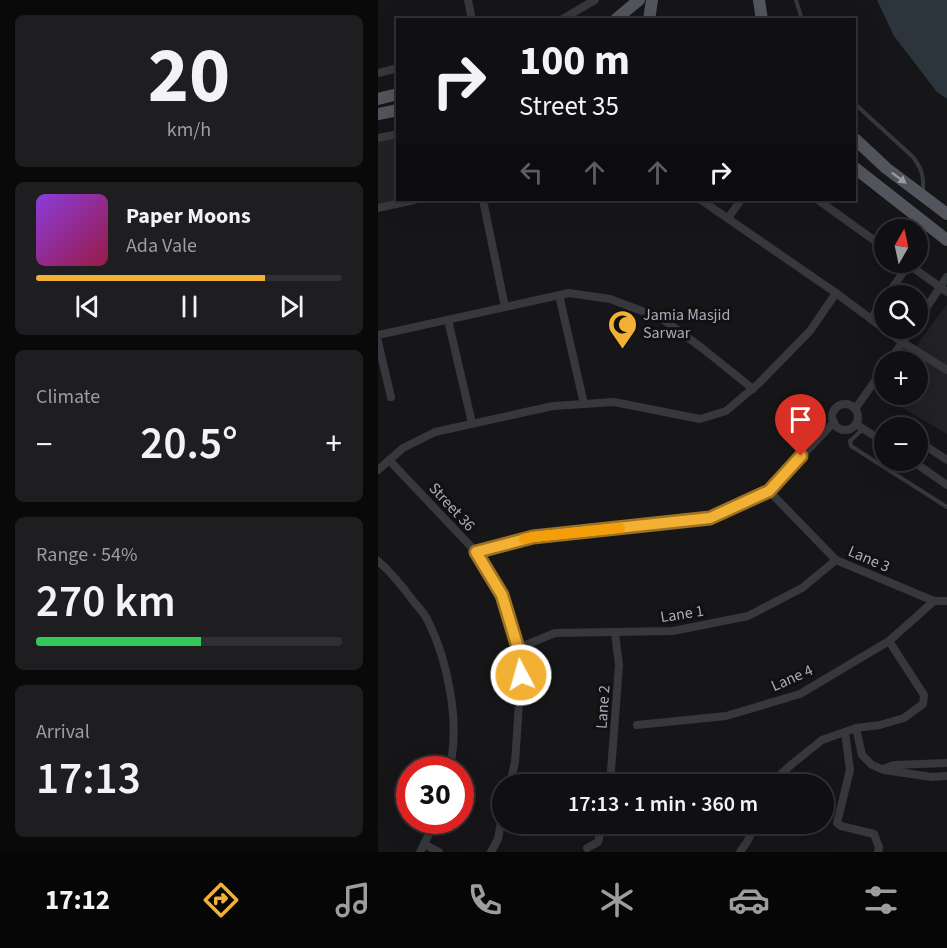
<!DOCTYPE html>
<meta charset="utf-8">
<style>
body{margin:0;font-family:"Source Sans 3",sans-serif;background:#1e1e20;color:#f1f3f6;height:100vh;display:flex;flex-direction:column;font-size:22px;white-space:nowrap}
*{box-sizing:border-box;margin:0}
p{font-size:20px;color:#9c9d9f}
.icon{flex:none;width:33px;height:33px;fill:none;stroke:currentColor;stroke-width:2;stroke-linecap:round;stroke-linejoin:round}
.map{position:relative;flex:1;overflow:hidden}
.side{display:flex;flex-direction:column;gap:15px;padding:15px;background:#09090a;width:378px}
.side>*{flex:none}
.top-card{position:absolute;left:18px;top:18px;width:460px;height:183px;border-radius:0px;box-shadow:0 6px 24px #0002,0 0 0 2px #303032;background:#101012;color:#f1f3f6;overflow:hidden}
.needle{width:39px;rotate:9deg}
.controls{position:absolute;left:496px;top:219px;display:grid;gap:12px}
.controls a{display:grid;place-items:center;width:54px;height:54px;border-radius:50%;background:#101012;box-shadow:0 6px 24px #0002,0 0 0 2px #303032;font-size:30px}
.speed{position:absolute;left:18px;top:756px;display:flex;gap:12px;font-size:30px;font-weight:700;text-align:center}
.speed>*{display:grid;place-content:center;width:78px;height:78px;border-radius:50%;background:#101012;box-shadow:0 6px 24px #0002,0 0 0 2px #303032;line-height:1}
.speed .limit{border:9px solid #d22;background:#fff;color:#111}
.pin{position:absolute;display:grid;place-items:center;width:51px;height:51px;color:#fff;margin:-62px -26px;border-radius:50% 50% 50% 0;rotate:-45deg;box-shadow:0 0 6px #0007}
.pin .icon{rotate:45deg}
.me{position:absolute;width:66px;margin:-33px;rotate:354deg;stroke-linejoin:round;filter:drop-shadow(0 0 4px #0008)}
.turn{display:flex;align-items:center;gap:21px;height:126px;padding:0 24px;font-size:27px}
.turn .icon{width:78px;height:78px;stroke-width:2.5}
.turn b{display:block;font-size:42px;line-height:51px}
.lanes{display:flex;align-items:center;height:57px;padding:0 24px;background:#0003;justify-content:center;gap:30px;direction:ltr}
.lanes .off{opacity:.35}
.big{font-size:45px;font-weight:600;line-height:1.1}
.side .card{flex:1;display:flex;flex-direction:column;justify-content:center;gap:9px;min-width:0;padding:0 21px;border-radius:9px;background:#1e1e20}
.side .dial{align-items:center;gap:0}
.dial b{font-size:78px;line-height:1}
.song{display:flex;align-items:center;gap:18px}
.cover{width:72px;height:72px;border-radius:9px;background:linear-gradient(135deg,hsl(270 70% 55%),hsl(340 70% 35%))}
.played{height:6px;border-radius:3px;background:linear-gradient(90deg,#f2b134 75%,#303032 75%)}
.keys{display:flex;justify-content:space-around;direction:ltr}
.heat{display:flex;justify-content:space-between;align-items:center;font-size:33px;direction:ltr}
.charge{height:9px;border-radius:4px;background:linear-gradient(90deg,#34c759 54%,#303032 0)}
.trip{position:absolute;left:114px;top:774px;width:342px;height:60px;border-radius:30px;background:#101012;box-shadow:0 6px 24px #0002,0 0 0 2px #303032;font-weight:600;line-height:60px;text-align:center}
.menu{display:flex;height:96px;justify-content:space-around;align-items:center;background:#060607;color:#9c9d9f}
.menu .icon{width:42px;height:42px}
.menu .on{color:#f2b134}
.menu b{font-size:27px;color:#f1f3f6}
main{display:flex;flex:1;min-height:0}
.map>svg:first-child{display:block}
.built{fill:#222225}
.water{fill:#2c353c}
.lines{fill:none;stroke-linecap:round;stroke-linejoin:round}
.lane{stroke:#37383d;stroke-width:4}
.street{stroke:#37383d;stroke-width:8}
.primary{stroke:#53555c;stroke-width:12}
.oneway{fill:#979ba6}
.route-casing{stroke:#9d7322;stroke-width:15}
.route{stroke:#f2b134;stroke-width:10}
.slow{stroke:#f59e0b;stroke-width:10}
.labels{text-anchor:middle;dominant-baseline:central;stroke-width:6;stroke-linejoin:round;paint-order:stroke}
.poi-label{font-size:16px;fill:#a8adb8;stroke:#111113;text-anchor:start}
.street-label{font-size:16px;fill:#a8adb8;stroke:#111113}
</style>
<main>
<section class="side">
<div class="card dial"><b>20</b><p>km/h</p></div>
<div class="card">
<div class="song"><i class="cover"></i><div><b>Paper Moons</b><p>Ada Vale</p></div></div>
<div class="played"></div>
<div class="keys"><svg class="icon" aria-label="previous" viewBox="0 0 24 24"><path d="M18 5L8 12l10 7zM5 5v14"/></svg><svg class="icon" aria-label="pause" viewBox="0 0 24 24"><path d="M8 5v14M16 5v14"/></svg><svg class="icon" aria-label="next" viewBox="0 0 24 24"><path d="M6 5l10 7-10 7zM19 5v14"/></svg></div>
</div>
<div class="card"><p>Climate</p>
<div class="heat"><a>−</a><b class="big">20.5°</b><a>+</a></div>
</div>
<div class="card"><p>Range · 54%</p><b class="big">270 km</b><div class="charge"></div></div>
<div class="card"><p>Arrival</p><b class="big">17:13</b></div>
</section>
<div class="map">
<svg width="569" height="852" viewBox="0 0 569 852">
<rect width="100%" height="100%" fill="#161618"/>
<!-- built -->
<g class="built">
<polygon points="19,134 20,200 36,200 0,208 0,138"/>
<polygon points="569,304 569,434 503,395 507,390 507,394 540,394 540,362 527,361"/>
</g>
<!-- water -->
<polygon class="water" points="499,0 569,0 569,99 559,92 516,36"/>
<g class="lines">
<!-- lane -->
<g class="lane">
<polyline points="418,0 424,20"/>
<path d="M477,104L535,157C544,169 546,177 545,191"/>
<polyline points="485,429 472,441 473,446 569,507"/>
</g>
<!-- street -->
<g class="street">
<polyline points="90,0 94,20"/>
<polyline points="183,20 217,0"/>
<polyline points="0,73 20,68"/>
<polyline points="0,138 20,134"/>
<polyline points="105,200 127,307"/>
<polyline points="323,200 458,293 524,342 569,370"/>
<polyline points="440,200 507,248"/>
<polyline points="0,208 36,200"/>
<polyline points="350,218 363,200"/>
<polyline points="527,262 569,292"/>
<polyline points="181,295 206,404"/>
<polyline points="509,296 530,265"/>
<polyline points="493,319 507,298"/>
<polyline points="70,320 94,423"/>
<polyline points="540,320 569,277"/>
<polyline points="0,335 191,293 232,299 283,318 324,348 375,389"/>
<polyline points="0,342 13,397"/>
<polyline points="511,362 534,328"/>
<circle cx="467" cy="417" r="13"/>
<polyline points="477,409 507,367"/>
<polyline points="478,424 507,443"/>
<polyline points="517,428 519,425 522,428"/>
<polyline points="540,441 569,460"/>
<polyline points="11,460 98,552 124,595 140,648 143,675 137,762 132,784"/>
<polyline points="533,460 569,485"/>
<polyline points="0,470 25,448 57,432 175,406 236,402 322,419 348,411 380,384 432,331 458,293"/>
<polyline points="391,491 458,560 556,601 569,601"/>
<polyline points="98,552 155,537 332,518 391,491 456,422"/>
<path d="M0,561C14,573 25,587 36,602C41,608 47,614 50,621C70,661 83,725 71,770"/>
<polyline points="511,641 546,695 545,704 526,718 502,725 478,728 484,755 494,765 506,770 554,777 569,776"/>
<polyline points="140,648 177,633 295,631 370,616 424,588 458,560"/>
<polyline points="259,725 348,716 422,694 511,641 556,601"/>
<polyline points="467,732 472,770 459,823 463,826 496,834 501,847 500,852"/>
<polyline points="505,769 516,765 569,763"/>
<polyline points="232,784 241,665 237,633"/>
<polyline points="398,784 404,773 414,764 444,740 478,728"/>
<polyline points="46,844 61,852"/>
<polyline points="209,848 220,842 225,824"/>
<polyline points="42,852 58,820"/>
<polyline points="113,852 120,839 124,817"/>
<polyline points="362,852 369,842 378,824"/>
</g>
<!-- primary -->
<g class="primary">
<polyline points="381,0 384,20"/>
<polyline points="237,20 261,0"/>
<polyline points="271,20 274,0"/>
<polyline points="0,99 20,94"/>
<polyline points="0,114 20,110"/>
<polyline points="477,139 508,168 569,214"/>
<polyline points="477,168 569,240"/>
</g>
</g>
<!-- one-way arrows -->
<defs><path id="oneway-solid" d="M-6-.8H1V-3.2L6.5 0L1 3.2V.8H-6Z" transform="scale(1.5)"/></defs>
<use class="oneway" href="#oneway-solid" transform="translate(521 178) rotate(37)"/>
<g class="lines">
<defs>
<polyline id="route" points="143,675 140,648 124,595 98,552 155,537 332,518 391,491 423,456"/>
</defs>
<!-- route casing -->
<use href="#route" class="route-casing"/>
<!-- route -->
<use href="#route" class="route"/>
<!-- slow -->
<polyline class="slow" points="146,539 155,537 242,528"/>
</g>
<!-- icons -->
<defs>
<symbol id="mosque-pin" viewBox="-11 -11 22 30"><path d="M0 17L-7.5 6A9.5 9.5 0 1 1 7.5 6Z" fill="#f2b134" stroke="#111113"/><path d="M3.5-4.9A6 6 0 1 0 3.5 4.9A5 5 0 1 1 3.5-4.9Z" fill="#111"/></symbol>
</defs>
<g fill-rule="evenodd">
<use href="#mosque-pin" x="228" y="308" width="33" height="45"/>
</g>
<g class="labels">
<!-- poi labels -->
<g class="poi-label">
<text x="265" y="315">Jamia Masjid<tspan x="265" dy="18">Sarwar</tspan></text>
</g>
<!-- street labels -->
<g class="street-label">
<text transform="translate(74 507) rotate(47)">Street 36</text>
<text transform="translate(491 559) rotate(23)">Lane 3</text>
<text transform="translate(304 614) rotate(-9)">Lane 1</text>
<text transform="translate(414 678) rotate(-24)">Lane 4</text>
<text transform="translate(225 707) rotate(-86)">Lane 2</text>
</g>
</g>
</svg>
<div class="controls">
<a><svg class="needle" viewBox="-14 -14 28 28"><path d="M0-13l5 13h-10z" fill="#e53935"/><path d="M0 13l5-13h-10z" fill="#9c9d9f"/></svg></a>
<a><svg class="icon" aria-label="search" viewBox="0 0 24 24"><circle cx="10" cy="10" r="6"/><path d="M15 15l6 6"/></svg></a>
<a>+</a>
<a>−</a>
</div>
<div class="speed"><div class="limit">30</div></div>
<div class="pin" style="left:423px;top:456px;background:#d93025"><svg class="icon" aria-label="arrive" viewBox="0 0 24 24"><path d="M6 21V4h12l-3 4 3 4H6"/></svg></div>
<svg class="me" style="left:143px;top:675px" viewBox="-20 -20 40 40"><circle r="17" fill="#f2b134" stroke="#fff" stroke-width="3"/><path d="M0-11L8 9 0 5-8 9z" fill="#fff"/></svg>
<div class="trip">17:13 · 1 min · 360 m</div>
<div class="top-card">
<div class="turn"><svg class="icon" aria-label="right" viewBox="0 0 24 24"><path d="M7 20v-9h11M14 6l5 5-5 5"/></svg><div><b>100 m</b>Street 35</div></div>
<div class="lanes"><svg class="icon off" aria-label="left" viewBox="0 0 24 24"><path d="M17 20v-9H6M10 6l-5 5 5 5"/></svg><svg class="icon off" aria-label="ahead" viewBox="0 0 24 24"><path d="M12 20V5M6 11l6-6 6 6"/></svg><svg class="icon off" aria-label="ahead" viewBox="0 0 24 24"><path d="M12 20V5M6 11l6-6 6 6"/></svg><svg class="icon" aria-label="right" viewBox="0 0 24 24"><path d="M7 20v-9h11M14 6l5 5-5 5"/></svg></div>
</div>
</div>
</main>
<nav class="menu">
<b>17:12</b>
<svg class="icon on" aria-label="directions" viewBox="0 0 24 24"><path d="M12 3l9 9-9 9-9-9zM9 14v-3h6M13 9l2 2-2 2"/></svg>
<svg class="icon" aria-label="music" viewBox="0 0 24 24"><path d="M9 18V5l10-2v13"/><circle cx="6" cy="18" r="3"/><circle cx="16" cy="16" r="3"/></svg>
<svg class="icon" aria-label="phone" viewBox="0 0 24 24"><path d="M5 4h4l2 5-3 2q2 4 5 5l2-3 5 2v4C11 20 4 13 5 4z"/></svg>
<svg class="icon" aria-label="climate" viewBox="0 0 24 24"><path d="M12 3v18M4 7l16 10M4 17L20 7"/></svg>
<svg class="icon" aria-label="car" viewBox="0 0 24 24"><path d="M5 17H2v-5l4-1 3-4h7l3 4 3 1v5h-3M9 17h6M6 11h13"/><circle cx="7" cy="17" r="2"/><circle cx="17" cy="17" r="2"/></svg>
<svg class="icon" aria-label="filters" viewBox="0 0 24 24"><path d="M4 7h16M4 17h16"/><circle cx="9" cy="7" r="2"/><circle cx="15" cy="17" r="2"/></svg>
</nav>
